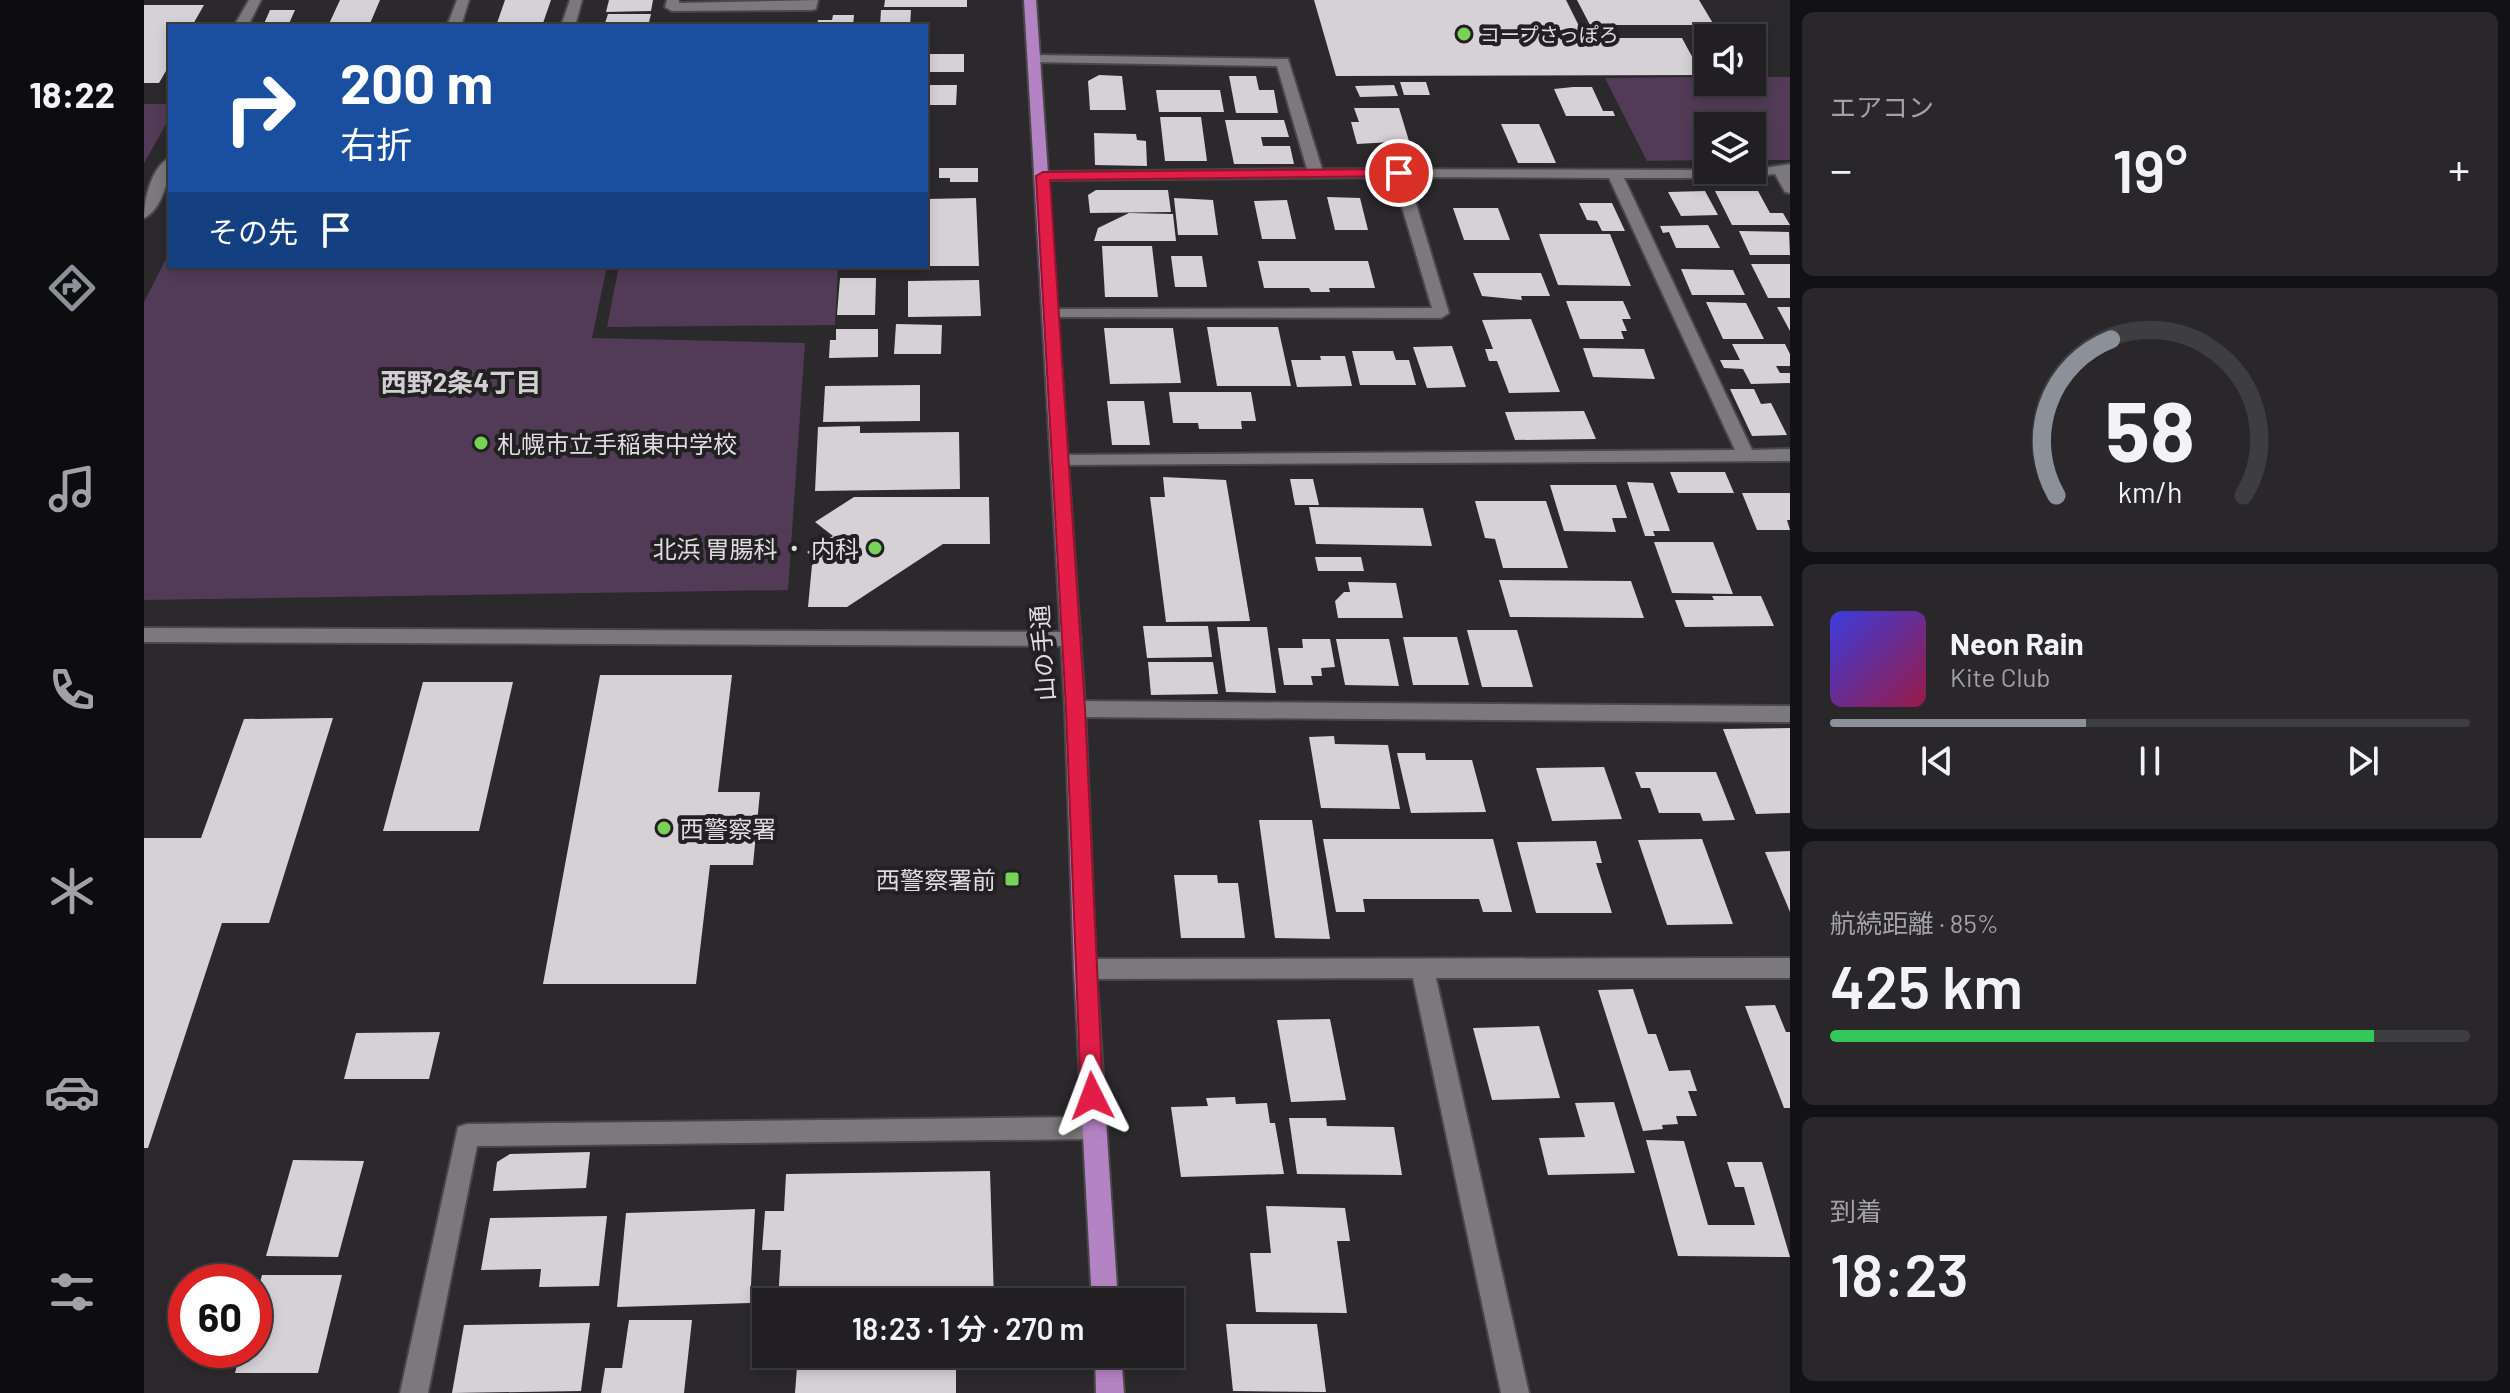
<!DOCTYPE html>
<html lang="ja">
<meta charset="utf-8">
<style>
body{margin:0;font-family:Barlow,"Noto Sans JP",sans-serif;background:#29272a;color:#f1f3f6;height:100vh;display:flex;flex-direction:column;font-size:30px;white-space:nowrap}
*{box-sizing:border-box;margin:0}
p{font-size:26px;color:#a2a2a5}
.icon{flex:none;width:44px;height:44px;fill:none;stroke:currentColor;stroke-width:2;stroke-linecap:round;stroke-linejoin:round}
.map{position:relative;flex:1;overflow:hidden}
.details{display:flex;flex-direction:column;gap:12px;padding:12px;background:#121113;width:720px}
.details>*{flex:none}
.top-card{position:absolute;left:24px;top:24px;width:760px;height:244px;border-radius:0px;box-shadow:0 4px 12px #0003,0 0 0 2px #3e3d40;background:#1a4fa0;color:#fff;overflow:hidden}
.controls{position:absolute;left:1550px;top:24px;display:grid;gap:16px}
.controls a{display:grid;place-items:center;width:72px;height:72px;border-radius:0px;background:#211f22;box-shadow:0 4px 12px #0003,0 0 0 2px #3e3d40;font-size:40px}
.speed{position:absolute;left:24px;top:1264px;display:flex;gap:16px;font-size:40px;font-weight:700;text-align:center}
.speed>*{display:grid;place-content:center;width:104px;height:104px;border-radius:50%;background:#211f22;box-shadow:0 4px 12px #0003,0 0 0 2px #3e3d40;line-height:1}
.speed .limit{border:12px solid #d22;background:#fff;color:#111}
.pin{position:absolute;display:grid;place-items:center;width:68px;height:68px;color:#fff;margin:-34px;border:4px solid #fff;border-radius:50%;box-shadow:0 2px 8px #0007}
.me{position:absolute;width:88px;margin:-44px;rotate:357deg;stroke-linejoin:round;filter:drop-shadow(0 0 6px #0008)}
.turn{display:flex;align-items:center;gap:28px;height:168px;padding:0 40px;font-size:36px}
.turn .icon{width:104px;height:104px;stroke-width:2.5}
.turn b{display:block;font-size:56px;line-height:68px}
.then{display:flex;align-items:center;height:76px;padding:0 40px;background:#0003;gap:16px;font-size:30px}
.big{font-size:60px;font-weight:600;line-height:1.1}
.details .card{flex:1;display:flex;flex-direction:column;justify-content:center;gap:12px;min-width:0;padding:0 28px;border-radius:12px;background:#29272a}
.details .dial{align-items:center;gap:0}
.dial svg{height:208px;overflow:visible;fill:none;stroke:#3e3d40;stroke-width:7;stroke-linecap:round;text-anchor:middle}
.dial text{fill:#f1f3f6;stroke:none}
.song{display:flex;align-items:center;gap:24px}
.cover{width:96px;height:96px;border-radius:12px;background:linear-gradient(135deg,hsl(240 70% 55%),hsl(340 70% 35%))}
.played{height:8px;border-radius:4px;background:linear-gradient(90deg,#8c9099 40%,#3e3d40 40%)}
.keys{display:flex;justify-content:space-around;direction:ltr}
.heat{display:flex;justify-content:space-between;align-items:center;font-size:44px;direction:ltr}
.charge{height:12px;border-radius:6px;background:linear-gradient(90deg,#34c759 85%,#3e3d40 0)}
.trip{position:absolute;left:608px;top:1288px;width:432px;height:80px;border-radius:0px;background:#211f22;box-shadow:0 4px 12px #0003,0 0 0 2px #3e3d40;font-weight:600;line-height:80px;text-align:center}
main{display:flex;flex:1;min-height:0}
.menu{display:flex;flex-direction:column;width:144px;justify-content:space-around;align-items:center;background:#0d0c0e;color:#a2a2a5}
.menu .icon{width:56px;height:56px}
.menu .on{color:#8c9099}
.menu b{font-size:36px;color:#f1f3f6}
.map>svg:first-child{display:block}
.green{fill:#513b57}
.building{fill:#d5d1d6}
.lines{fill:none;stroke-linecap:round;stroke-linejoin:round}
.lane-casing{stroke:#49474a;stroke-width:4}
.street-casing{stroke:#49474a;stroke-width:4}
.primary-casing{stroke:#49474a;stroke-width:4}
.lane{fill:#7c797d;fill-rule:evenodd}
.street{fill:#7c797d;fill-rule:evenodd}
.primary{fill:#b483c3;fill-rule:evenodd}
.route{fill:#e11d48;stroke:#92132f;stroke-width:2}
.poi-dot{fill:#78d258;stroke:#222023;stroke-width:3}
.labels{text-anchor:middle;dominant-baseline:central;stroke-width:8;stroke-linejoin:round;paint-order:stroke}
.far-poi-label{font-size:20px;fill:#dfdddf;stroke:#222023;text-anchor:start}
.poi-label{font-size:24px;fill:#dfdddf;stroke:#222023;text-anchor:start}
.street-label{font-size:24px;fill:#dfdddf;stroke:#222023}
.neighbourhood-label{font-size:26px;font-weight:bold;fill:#d2cfd3;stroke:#222023}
</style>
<main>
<nav class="menu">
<b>18:22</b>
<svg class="icon on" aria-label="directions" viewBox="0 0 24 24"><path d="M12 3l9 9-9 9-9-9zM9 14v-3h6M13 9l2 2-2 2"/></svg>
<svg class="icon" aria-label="music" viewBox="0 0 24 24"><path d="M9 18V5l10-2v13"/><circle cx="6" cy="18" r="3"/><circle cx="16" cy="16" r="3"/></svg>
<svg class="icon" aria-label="phone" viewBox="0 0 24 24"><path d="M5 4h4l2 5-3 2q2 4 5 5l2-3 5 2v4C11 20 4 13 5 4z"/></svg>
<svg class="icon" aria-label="climate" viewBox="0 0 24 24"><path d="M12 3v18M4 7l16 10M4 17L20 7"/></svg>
<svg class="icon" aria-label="car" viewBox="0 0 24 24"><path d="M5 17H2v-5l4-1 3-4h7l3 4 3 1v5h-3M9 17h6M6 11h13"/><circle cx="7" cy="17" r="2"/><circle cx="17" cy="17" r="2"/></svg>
<svg class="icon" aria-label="filters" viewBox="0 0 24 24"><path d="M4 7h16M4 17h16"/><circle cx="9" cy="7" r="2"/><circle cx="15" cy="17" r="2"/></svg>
</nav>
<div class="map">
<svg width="1646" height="1393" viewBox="0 0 1646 1393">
<rect width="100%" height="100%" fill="#2c292d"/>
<!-- green -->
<g class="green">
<polygon points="1564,77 1564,82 1608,82 1608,77 1646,77 1646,160 1608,160 1608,126 1564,126 1564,160 1503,161 1461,78"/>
<polygon points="0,104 26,104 26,117 0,163"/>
<polygon points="26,251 26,266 463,266 448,338 661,343 644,590 0,600 0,302"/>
<polygon points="475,266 694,266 691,325 463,327"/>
</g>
<!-- building -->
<g class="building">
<polygon points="196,0 236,0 225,26 184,26"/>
<polygon points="361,0 407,0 398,26 352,26"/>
<polygon points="465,0 509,0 507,11 462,12"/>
<polygon points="741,0 823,0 823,7 740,7"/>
<polygon points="1170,0 1422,0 1437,30 1457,30 1462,38 1538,38 1558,75 1192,76"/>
<polygon points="1433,0 1555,0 1570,25 1446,25"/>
<polygon points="0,5 60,5 48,26 26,26 26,64 15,83 0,83"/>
<polygon points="126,10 151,10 144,26 119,26"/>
<polygon points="737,10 767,10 766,26 736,26"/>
<polygon points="464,14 507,14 504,26 460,26"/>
<polygon points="689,15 710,15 709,26 673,26 674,20 688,20"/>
<polygon points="529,22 603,22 603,26 528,26"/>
<polygon points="608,22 664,22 663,26 607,26"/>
<rect x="782" y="54" width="38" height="18"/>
<polygon points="955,75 978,76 982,110 946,110 944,81"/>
<polygon points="1085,76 1112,76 1115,90 1130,90 1134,113 1092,113"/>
<polygon points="1256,82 1282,82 1286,95 1260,95"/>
<polygon points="782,85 813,85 812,105 782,105"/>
<polygon points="1250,85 1254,96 1216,97 1211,86"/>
<polygon points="1429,87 1448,87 1459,111 1469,111 1471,116 1422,116 1410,89"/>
<polygon points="1012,90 1076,90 1080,112 1015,112"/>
<polygon points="1210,108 1255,108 1265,141 1213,144 1207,122 1215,122"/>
<polygon points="1016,117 1057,117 1063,161 1021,161"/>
<polygon points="1081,120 1140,120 1145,137 1117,137 1119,146 1146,146 1150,164 1090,164"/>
<polygon points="1357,124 1395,124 1412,163 1374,163"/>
<polygon points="950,133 992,134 993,140 1002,141 1003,166 951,165"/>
<polygon points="795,168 834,168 834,182 806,182 806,178 795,178"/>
<polygon points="952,190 1024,190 1027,212 946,213 944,195"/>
<polygon points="1561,191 1574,215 1537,216 1524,192"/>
<polygon points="1571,191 1614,191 1626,213 1639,213 1646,225 1588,225"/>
<polygon points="1183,197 1216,198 1224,230 1191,230"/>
<polygon points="832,198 835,266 782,266 782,199"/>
<polygon points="1030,198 1069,200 1074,235 1034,235"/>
<polygon points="1143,200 1152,239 1118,239 1110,201"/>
<polygon points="1435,203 1468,203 1481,231 1458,231 1453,221 1443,220"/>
<polygon points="1309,208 1354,208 1366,240 1320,240"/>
<polygon points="985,213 1029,214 1032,241 950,241 954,228"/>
<polygon points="1564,225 1576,248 1532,248 1525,232 1519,233 1516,226"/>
<polygon points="1595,231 1645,232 1646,255 1606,255"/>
<polygon points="1395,234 1466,234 1487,286 1414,285"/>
<polygon points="958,246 1008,246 1014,297 961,297"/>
<polygon points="1027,256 1058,256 1063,287 1031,287"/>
<polygon points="1114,261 1224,261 1231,288 1185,288 1186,292 1167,292 1165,288 1120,288"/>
<polygon points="1607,264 1646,264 1646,298 1624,298"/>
<polygon points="1537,269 1589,270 1601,295 1548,295"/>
<polygon points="1329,273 1397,273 1406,296 1377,296 1378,300 1338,296"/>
<polygon points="696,278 732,278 731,315 693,315"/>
<polygon points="835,280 837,316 764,317 764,281"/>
<polygon points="1422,301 1479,301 1487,319 1478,319 1483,331 1477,331 1480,339 1436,339"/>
<polygon points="1562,302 1602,303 1620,339 1579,339"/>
<polygon points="1633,307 1646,307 1646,331"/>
<polygon points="1387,319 1416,392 1365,393 1353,361 1345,361 1341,349 1349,349 1338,320"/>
<polygon points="752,324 798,325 797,354 750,354"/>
<polygon points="1063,327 1134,327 1147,386 1073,386"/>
<polygon points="960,328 1029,328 1037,383 966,384"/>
<polygon points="692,329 734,329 734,357 685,358 686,340 692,340"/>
<polygon points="1588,344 1641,344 1646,354 1646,366 1632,366 1636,373 1646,373 1646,383 1607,384 1599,369 1580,368 1576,360 1596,360"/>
<polygon points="1308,346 1322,387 1283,388 1269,347"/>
<polygon points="1439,348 1500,349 1511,379 1449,377"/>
<polygon points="1208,351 1249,351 1252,360 1265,360 1272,385 1216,385"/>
<polygon points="1176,356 1201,356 1208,386 1153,387 1147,360 1177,360"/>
<polygon points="776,385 776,421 679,422 681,386"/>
<polygon points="1586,389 1610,389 1617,404 1627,403 1643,435 1608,436"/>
<polygon points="1025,392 1107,392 1112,421 1097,421 1098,429 1055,429 1054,423 1029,423"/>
<polygon points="963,401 1000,401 1006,445 968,445"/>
<polygon points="1440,411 1452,439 1371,440 1361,412"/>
<polygon points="716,426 716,433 815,432 816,489 671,491 674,427"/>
<polygon points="1526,472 1581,472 1590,493 1534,493"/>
<polygon points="1019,477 1082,480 1106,621 1022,622 1006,497 1021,497"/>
<polygon points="1146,479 1169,479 1175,505 1151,505"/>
<polygon points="1483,482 1509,483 1526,531 1509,531 1511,536 1501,536"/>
<polygon points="1406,485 1472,485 1483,518 1468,518 1472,532 1420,531"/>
<polygon points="1598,493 1646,493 1646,520 1643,520 1646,530 1613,530"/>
<polygon points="710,497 845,497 846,544 799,544 703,607 664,607 668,565 674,562 663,552 689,536 671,522"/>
<polygon points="1331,501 1402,501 1424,568 1359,568 1351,539 1341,538"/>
<polygon points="1165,507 1279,508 1288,546 1172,544"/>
<polygon points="1510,542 1569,542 1589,594 1528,593"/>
<polygon points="1171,557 1217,557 1220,571 1174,571"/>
<polygon points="1355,580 1487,581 1500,618 1366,617"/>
<polygon points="1204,582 1252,583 1259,618 1194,618 1191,601 1200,592 1206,592"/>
<polygon points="1568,596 1617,596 1630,626 1541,627 1531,600 1570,600"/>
<polygon points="999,626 1064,626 1068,657 1003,658"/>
<polygon points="1073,627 1123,627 1132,693 1082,692"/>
<polygon points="1323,630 1373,630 1389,687 1338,687"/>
<polygon points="1259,637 1313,637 1325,685 1269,685"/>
<polygon points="1158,639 1186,639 1191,667 1177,668 1178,676 1167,676 1169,685 1140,685 1134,648 1159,648"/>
<polygon points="1192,639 1245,639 1255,686 1201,685"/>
<polygon points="1004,662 1069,662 1074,694 1007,695"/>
<polygon points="456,675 588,675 574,792 616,792 609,865 566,865 552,984 399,984"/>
<polygon points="279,682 369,682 335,831 239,831"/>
<polygon points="189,718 125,923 78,923 4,1148 0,1148 0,838 57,838 100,719"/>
<polygon points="1646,728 1646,813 1612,814 1579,729"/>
<polygon points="1190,736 1191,744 1244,745 1256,809 1177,808 1165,737"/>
<polygon points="1253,753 1281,753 1282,760 1328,760 1342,812 1267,813"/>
<polygon points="1460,767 1478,819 1408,821 1392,768"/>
<polygon points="1491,772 1572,772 1591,820 1559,821 1556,813 1515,813 1506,788 1497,788"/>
<polygon points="1115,820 1168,820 1186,939 1131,938"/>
<polygon points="1179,839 1349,839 1368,912 1339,912 1335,899 1219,899 1221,912 1192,912"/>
<polygon points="1558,839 1589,924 1523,925 1494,840"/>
<polygon points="1452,841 1458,863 1452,863 1468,913 1392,913 1373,842"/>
<polygon points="1646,851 1646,912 1621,852"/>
<polygon points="1030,875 1073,875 1074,883 1094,883 1101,938 1037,938"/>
<polygon points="1489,989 1504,1034 1512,1034 1525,1071 1546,1070 1553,1091 1544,1091 1553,1116 1532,1116 1534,1124 1518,1125 1519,1129 1499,1131 1454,990"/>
<polygon points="1631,1005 1642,1032 1646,1032 1646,1108 1640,1108 1601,1006"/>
<polygon points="1186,1019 1202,1100 1147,1102 1133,1020"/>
<polygon points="1395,1026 1416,1098 1348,1100 1329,1028"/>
<polygon points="296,1032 285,1079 200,1079 212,1033"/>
<polygon points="1091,1097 1092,1104 1123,1103 1126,1123 1131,1123 1140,1174 1037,1177 1027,1107 1064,1106 1062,1098"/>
<polygon points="1470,1102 1491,1173 1404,1175 1395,1138 1441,1137 1431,1103"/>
<polygon points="1145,1118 1182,1118 1183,1126 1250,1127 1258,1175 1153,1174"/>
<polygon points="1502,1140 1540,1141 1564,1225 1611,1225 1600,1187 1591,1187 1583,1162 1618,1162 1646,1257 1534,1256"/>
<polygon points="446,1152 442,1188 349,1191 353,1162 366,1154"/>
<polygon points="149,1160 220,1161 194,1257 122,1256"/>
<polygon points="846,1171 850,1300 634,1302 637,1250 618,1250 621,1211 640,1211 642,1174"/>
<polygon points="1122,1206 1201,1208 1206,1241 1193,1241 1203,1313 1112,1312 1106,1253 1127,1253"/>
<polygon points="611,1209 606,1303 473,1307 482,1213"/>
<polygon points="463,1216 455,1286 395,1287 397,1269 337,1270 346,1218"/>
<polygon points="118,1275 198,1275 174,1373 91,1373 97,1350 110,1350 110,1304"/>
<polygon points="485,1320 548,1320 540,1393 457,1393 461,1368 478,1368"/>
<polygon points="446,1323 437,1391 308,1393 320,1325"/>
<polygon points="1082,1324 1173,1324 1182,1392 1089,1391"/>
<polygon points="654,1354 812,1354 812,1393 651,1393"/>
</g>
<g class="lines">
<defs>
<polygon id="lane" points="313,0 325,0 317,26 303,26"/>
<g id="street">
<polygon points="105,0 117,0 104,26 90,26"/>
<polygon points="426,0 438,0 431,26 417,26"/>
<polygon points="523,0 535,0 535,3 674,0 672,9 667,10 528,11 521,7"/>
<polygon points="891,55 1144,59 1178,169 1608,170 1646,164 1646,193 1641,192 1631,174 1596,178 1480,178 1608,450 1646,449 1646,461 910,465 907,461 916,455 1591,450 1465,178 1264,177 1305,313 1297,318 900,317 898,314 906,309 1288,308 1249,177 899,180 892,176 899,172 1163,169 1133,66 886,62 884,59"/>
<path d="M26,158C26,176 18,210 0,218C0,199 8,165 26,158Z"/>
<polygon points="0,628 927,632 937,639 927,646 0,642"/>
<polygon points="931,701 1646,706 1646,722 931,717 924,714 921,709 924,704"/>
<polygon points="1646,958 1646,978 1292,978 1385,1393 1357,1393 1269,978 941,979 933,976 930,969 933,962 941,959"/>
<polygon points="950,1117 959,1120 962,1128 959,1136 950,1139 333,1146 284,1393 256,1393 314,1127 323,1124"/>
</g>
<g id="primary">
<polygon points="880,0 892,0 941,709 952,969 974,1302 948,1302 930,969 921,709"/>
<polygon points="951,1354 977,1354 980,1393 952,1393"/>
</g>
</defs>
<!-- lane casing -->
<use href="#lane" class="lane-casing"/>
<!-- street casing -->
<use href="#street" class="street-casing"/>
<!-- primary casing -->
<use href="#primary" class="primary-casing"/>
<!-- lane -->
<use href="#lane" class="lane"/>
<!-- street -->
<use href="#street" class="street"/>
<!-- primary -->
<use href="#primary" class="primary"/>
</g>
<!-- route -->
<polygon class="route" points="1255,169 1261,173 1260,176 906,180 941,709 959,1096 956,1103 948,1106 941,1103 937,1096 922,709 892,176 899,172"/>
<!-- markers -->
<g class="poi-dot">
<circle cx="1320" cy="34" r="8"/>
<circle cx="337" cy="443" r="8"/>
<circle cx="731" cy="548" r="8"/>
<circle cx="520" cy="828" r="8"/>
<rect x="860" y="871" width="16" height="16" rx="4"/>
</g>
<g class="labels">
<!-- far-poi labels -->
<g class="far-poi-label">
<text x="1336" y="34">コープさっぽろ</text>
</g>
<!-- poi labels -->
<g class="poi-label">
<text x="353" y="443">札幌市立手稲東中学校</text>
<text x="715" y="548" text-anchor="end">北浜 胃腸科 ・ 内科</text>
<text x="536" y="828">西警察署</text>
<text x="852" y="879" text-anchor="end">西警察署前</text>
</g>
<!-- street labels -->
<g class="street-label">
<text transform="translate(898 653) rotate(-94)">山の手通</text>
</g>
<!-- neighbourhood labels -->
<g class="neighbourhood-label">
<text x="317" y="381">西野2条4丁目</text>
</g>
</g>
</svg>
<div class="controls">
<a><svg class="icon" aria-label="sound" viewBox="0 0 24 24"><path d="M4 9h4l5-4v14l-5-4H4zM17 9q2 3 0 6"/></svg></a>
<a><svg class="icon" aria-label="layers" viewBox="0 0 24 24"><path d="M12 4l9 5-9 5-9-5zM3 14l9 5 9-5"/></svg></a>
</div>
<div class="speed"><div class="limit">60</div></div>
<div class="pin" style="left:1255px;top:173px;background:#d93025"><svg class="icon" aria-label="arrive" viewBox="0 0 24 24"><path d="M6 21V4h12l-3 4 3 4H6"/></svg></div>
<svg class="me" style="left:948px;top:1096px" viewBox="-20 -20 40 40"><path d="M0-17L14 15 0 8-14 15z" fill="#e11d48" stroke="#fff" stroke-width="4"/></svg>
<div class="trip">18:23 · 1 分 · 270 m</div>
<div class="top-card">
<div class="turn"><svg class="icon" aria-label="right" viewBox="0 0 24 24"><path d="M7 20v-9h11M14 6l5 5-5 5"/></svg><div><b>200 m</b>右折</div></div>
<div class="then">その先<svg class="icon" aria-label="arrive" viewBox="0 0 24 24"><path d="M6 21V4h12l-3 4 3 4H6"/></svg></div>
</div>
</div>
<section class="details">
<div class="card"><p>エアコン</p>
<div class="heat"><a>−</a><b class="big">19°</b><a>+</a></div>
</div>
<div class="card dial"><svg viewBox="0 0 100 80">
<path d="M14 69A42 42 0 1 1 86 69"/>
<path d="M14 69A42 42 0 0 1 35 9" stroke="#8c9099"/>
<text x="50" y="56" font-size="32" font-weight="700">58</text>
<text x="50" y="72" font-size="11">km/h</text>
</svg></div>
<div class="card">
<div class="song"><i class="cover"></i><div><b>Neon Rain</b><p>Kite Club</p></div></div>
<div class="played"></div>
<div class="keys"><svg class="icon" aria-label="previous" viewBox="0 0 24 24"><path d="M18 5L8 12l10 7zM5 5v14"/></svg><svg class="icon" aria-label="pause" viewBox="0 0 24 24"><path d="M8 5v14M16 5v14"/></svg><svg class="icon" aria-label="next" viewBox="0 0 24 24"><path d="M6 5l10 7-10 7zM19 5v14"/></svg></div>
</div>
<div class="card"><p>航続距離 · 85%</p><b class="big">425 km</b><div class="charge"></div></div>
<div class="card"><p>到着</p><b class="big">18:23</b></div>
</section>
</main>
